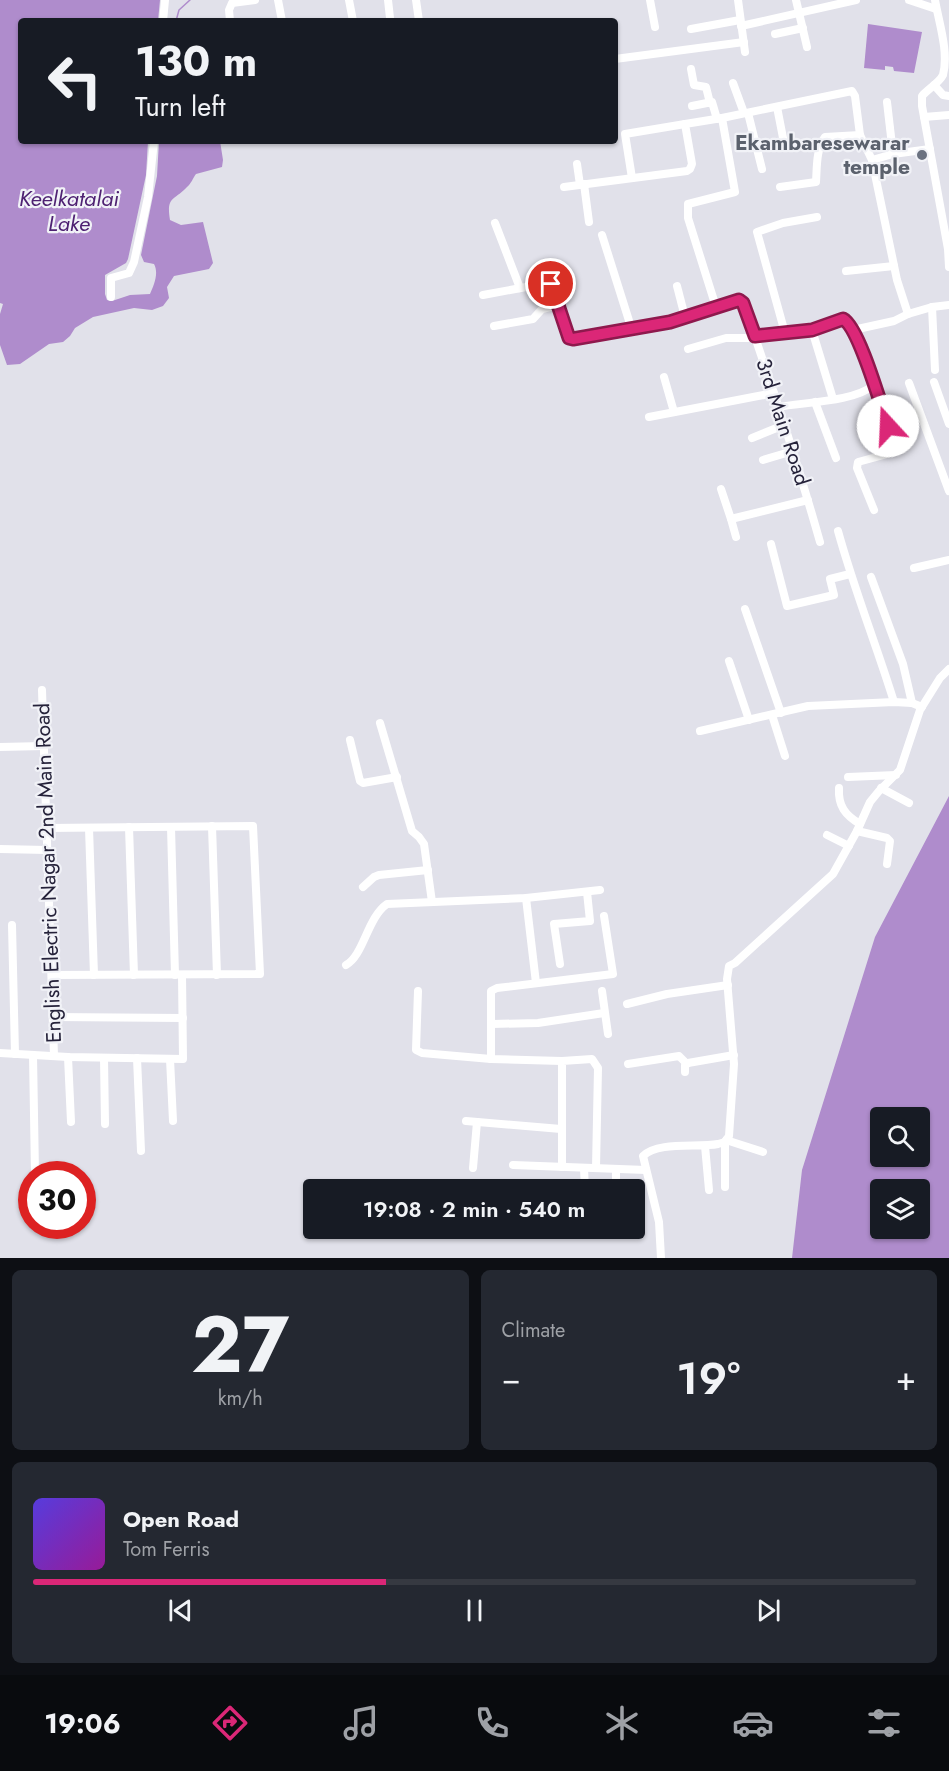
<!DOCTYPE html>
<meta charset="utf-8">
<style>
body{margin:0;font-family:Jost,sans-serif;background:#242831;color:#f1f3f6;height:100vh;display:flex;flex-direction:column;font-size:22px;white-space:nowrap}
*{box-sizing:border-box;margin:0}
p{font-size:20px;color:#9ea1a6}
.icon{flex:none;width:33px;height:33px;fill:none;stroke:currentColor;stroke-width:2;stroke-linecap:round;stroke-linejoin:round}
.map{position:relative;height:1258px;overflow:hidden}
.details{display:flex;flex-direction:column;gap:12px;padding:12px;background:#0d0f14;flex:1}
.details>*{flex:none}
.guide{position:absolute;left:18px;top:18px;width:600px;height:126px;border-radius:6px;box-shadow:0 2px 4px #0004;background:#171b24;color:#f1f3f6;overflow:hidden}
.tools{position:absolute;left:870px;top:1107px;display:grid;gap:12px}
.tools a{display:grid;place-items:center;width:60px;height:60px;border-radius:6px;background:#171b24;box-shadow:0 2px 4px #0004;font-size:30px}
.speed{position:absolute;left:18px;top:1161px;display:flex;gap:12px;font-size:30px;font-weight:700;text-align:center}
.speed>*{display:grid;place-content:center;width:78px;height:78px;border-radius:50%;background:#171b24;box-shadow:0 2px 4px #0004;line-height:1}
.speed .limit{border:9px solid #d22;background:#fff;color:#111}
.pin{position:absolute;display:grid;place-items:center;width:51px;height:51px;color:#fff;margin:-26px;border:3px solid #fff;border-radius:50%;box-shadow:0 2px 6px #0007}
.me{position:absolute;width:66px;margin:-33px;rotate:340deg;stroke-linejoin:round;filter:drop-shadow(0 0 4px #0008)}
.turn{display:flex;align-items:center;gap:21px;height:126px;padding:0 18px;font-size:27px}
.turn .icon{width:78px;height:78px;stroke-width:2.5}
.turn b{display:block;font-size:42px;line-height:51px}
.big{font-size:45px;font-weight:600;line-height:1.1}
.details .widget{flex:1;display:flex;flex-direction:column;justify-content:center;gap:9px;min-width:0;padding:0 21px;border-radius:9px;background:#242831}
.details .dial{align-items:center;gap:0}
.dial b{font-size:78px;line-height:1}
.song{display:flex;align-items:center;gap:18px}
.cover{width:72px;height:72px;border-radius:9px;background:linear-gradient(135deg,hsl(250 70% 55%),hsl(300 70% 35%))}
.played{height:6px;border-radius:3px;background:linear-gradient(90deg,#db2777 40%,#363941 40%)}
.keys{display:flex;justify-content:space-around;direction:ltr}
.heat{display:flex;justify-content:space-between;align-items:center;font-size:33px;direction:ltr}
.details .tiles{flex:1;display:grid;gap:12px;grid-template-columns:1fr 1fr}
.widget:last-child{grid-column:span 2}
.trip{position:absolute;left:303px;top:1179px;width:342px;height:60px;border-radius:6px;background:#171b24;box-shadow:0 2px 4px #0004;font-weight:600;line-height:60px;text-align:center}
.menu{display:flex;height:96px;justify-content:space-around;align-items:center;background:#090b0e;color:#9ea1a6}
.menu .icon{width:42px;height:42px}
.menu .selected{color:#db2777}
.menu b{font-size:27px;color:#f1f3f6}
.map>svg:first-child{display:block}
.water{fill:#af8ccc;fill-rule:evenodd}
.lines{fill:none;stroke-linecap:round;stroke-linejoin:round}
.stream{stroke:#af8ccc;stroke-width:1.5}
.minor{stroke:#fff;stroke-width:8}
.route-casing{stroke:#8e194d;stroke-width:15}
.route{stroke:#db2777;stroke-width:10}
.worship-dot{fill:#6b7280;stroke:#f1f2f7;stroke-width:2}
.labels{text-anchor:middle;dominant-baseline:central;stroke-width:4.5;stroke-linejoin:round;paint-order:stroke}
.worship-label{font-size:21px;font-weight:bold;fill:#5b616d;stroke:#f1f2f7;text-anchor:end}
.street-label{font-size:21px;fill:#25223a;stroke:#f1f2f7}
.water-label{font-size:22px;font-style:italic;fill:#4e2172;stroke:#f1f2f7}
</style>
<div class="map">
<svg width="949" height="1258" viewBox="0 0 949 1258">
<rect width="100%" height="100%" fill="#e1e1ea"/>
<!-- water -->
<g class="water">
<path d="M0,0H160L158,21H21V141H148L146,175L128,259L126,263L105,275V294L107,300L112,301L130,295L150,294C154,285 159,273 154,264L144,262L141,255L157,176L159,141H220L223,160L222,167L196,174C193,178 191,184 187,187C174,201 166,196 170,220L181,225L203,222L213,263L209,269L174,276L167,287L169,298L163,306L152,310L134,308L93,317L75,328L70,336L63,342L49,344L20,364L7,365L0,345V314L3,304L0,303Z"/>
<polygon points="868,24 922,32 914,73 894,71 893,67 885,66 885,70 864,68"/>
<path d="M949,796V1258H792L802,1170L875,937ZM880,1118H920V1156H880ZM880,1190H920V1228H880Z"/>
</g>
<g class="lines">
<!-- stream -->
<polyline class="stream" points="176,21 179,10 190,0"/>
<!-- minor -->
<g class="minor">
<polyline points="278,0 282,21"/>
<polyline points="349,0 353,21"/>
<polyline points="388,0 390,18"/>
<polyline points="416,0 419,21"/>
<polyline points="650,0 655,27"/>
<polyline points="738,0 745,52"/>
<polyline points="796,0 807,47"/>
<polyline points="909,0 936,9"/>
<path d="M935,0C939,23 949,52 943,75C939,83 928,89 922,96V106L948,249L949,267"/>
<polyline points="163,21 165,0"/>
<polyline points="230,21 229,10 232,3 255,0"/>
<polyline points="741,26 856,0"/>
<polyline points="691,29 740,20"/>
<polyline points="775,34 803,28"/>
<polyline points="615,59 744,42"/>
<polyline points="691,69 694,85 706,87 710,103"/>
<polyline points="733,83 744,113"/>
<polyline points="934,85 943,95 949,96"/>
<polyline points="887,102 893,154"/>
<polyline points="692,106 712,102 717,119"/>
<polyline points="777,107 784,143"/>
<polyline points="748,113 762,169"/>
<polyline points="924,117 949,115"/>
<polyline points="577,164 580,185"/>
<polyline points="632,178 625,134 685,124"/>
<polyline points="584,184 589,222"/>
<polyline points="564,187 687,171 690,169 692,164 685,124 722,118"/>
<path d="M780,187L816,182C817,167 816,149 825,137L860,135L872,160"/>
<polyline points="495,223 520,288"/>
<polyline points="602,235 631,327"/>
<polyline points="846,271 894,266"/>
<polyline points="677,286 685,317"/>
<polyline points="483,295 548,283 553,285 559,305"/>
<polyline points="111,297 111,278 129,273 134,262 148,197 154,141"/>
<polyline points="716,307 688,218 688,204 735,192 722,118 852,91 855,96 860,135"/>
<polyline points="932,307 935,370"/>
<polyline points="908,314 897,280 872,160 893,154 930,149"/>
<path d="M494,326L533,319L542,309L559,305L569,338L573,339L670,322L739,300L743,303C771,382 797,461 820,542"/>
<polyline points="812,330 833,399"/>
<polyline points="853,330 894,321 908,314 932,307 949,305"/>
<polyline points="785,333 757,232 783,223 817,217"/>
<path d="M755,336L812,330L843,319C856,326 870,370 874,385C854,402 805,402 778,407"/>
<polyline points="688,349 726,338 755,338"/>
<polyline points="664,377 674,412"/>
<polyline points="934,382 949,424"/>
<polyline points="909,383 949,491"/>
<polyline points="874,385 896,447 895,450 891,453 858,462 857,468 874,510"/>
<polyline points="815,402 836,458"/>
<polyline points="649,417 774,393"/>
<polyline points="752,438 784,425"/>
<polyline points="763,460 793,451"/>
<polyline points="721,489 731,519"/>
<path d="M838,531C854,589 876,644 894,702"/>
<polyline points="736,537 731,519 808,500"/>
<polyline points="771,544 787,606 834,595 830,579 850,574"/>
<polyline points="914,568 949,560"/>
<polyline points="871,577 903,664 912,703"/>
<polyline points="745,609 781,713"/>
<polyline points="729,661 749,720"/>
<polyline points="42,690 54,1056"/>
<polyline points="772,715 785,756"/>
<polyline points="380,723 412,831 419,837 424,844 432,902"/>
<polyline points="700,731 808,706 894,702 912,703 922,707"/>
<polyline points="350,740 360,781 363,783 397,777"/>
<polyline points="0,747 44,746"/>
<polyline points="848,777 896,775"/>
<path d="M839,788C838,806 845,815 860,824"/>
<polyline points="881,788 909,803"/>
<polyline points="212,826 217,975"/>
<polyline points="129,827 134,975"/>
<polyline points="171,827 175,975"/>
<polyline points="47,828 253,826 260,974 52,975"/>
<polyline points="89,828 94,975"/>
<polyline points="857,831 887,838 890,841 887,864"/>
<polyline points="827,835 849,846"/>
<polyline points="0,849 47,850"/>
<polyline points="363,887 374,877 379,875 428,870"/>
<polyline points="526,898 536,983"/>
<polyline points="12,925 15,1054"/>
<polyline points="560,964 554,924 590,921 587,892"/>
<path d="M346,965C364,955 367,918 387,904L526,898L600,890"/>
<polyline points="418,991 416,1050 422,1053 491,1059"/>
<polyline points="602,991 608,1034"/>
<polyline points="627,1004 667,994 728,985"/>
<polyline points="53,1017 183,1018"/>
<polyline points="492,1024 538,1023 604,1013"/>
<polyline points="0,1053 68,1057 183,1059 182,975"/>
<polyline points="33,1055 35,1174"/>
<polyline points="68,1057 71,1122"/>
<polyline points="104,1058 105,1124"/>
<polyline points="137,1058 141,1151"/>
<polyline points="170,1059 173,1121"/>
<polyline points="562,1061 491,1059 491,991 497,988 613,974 604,916"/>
<polyline points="628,1064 679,1056 687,1064"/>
<polyline points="685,1072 685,1065 688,1063 734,1055"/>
<polyline points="466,1121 561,1129"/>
<polyline points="726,1140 763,1152"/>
<polyline points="725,1142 725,1187"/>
<polyline points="705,1146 709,1190"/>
<polyline points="513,1165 646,1170"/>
<polyline points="562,1167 562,1061 592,1059 598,1068 596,1168"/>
<polyline points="473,1168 477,1122"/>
<polyline points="584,1168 585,1190"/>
<polyline points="616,1169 616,1190"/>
<path d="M661,1258L659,1222L643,1156C658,1141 697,1148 718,1144L725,1142L729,1136L734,1064L727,979L729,966L735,963L833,874L857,831L870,802L879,791L900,770L920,710L940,678L949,669"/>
</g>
</g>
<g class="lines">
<defs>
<path id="route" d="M551,284L569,338L573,339L670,322L739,300L743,303L755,336L812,330L843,319C859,327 881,406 888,426"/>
</defs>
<!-- route casing -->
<use href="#route" class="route-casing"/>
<!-- route -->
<use href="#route" class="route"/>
</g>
<!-- markers -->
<circle class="worship-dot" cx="922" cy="155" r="6"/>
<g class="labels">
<!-- worship labels -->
<g class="worship-label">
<text x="910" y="143">Ekambaresewarar<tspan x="910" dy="24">temple</tspan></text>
</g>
<!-- street labels -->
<g class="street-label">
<text transform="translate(783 422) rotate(72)">3rd Main Road</text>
<text transform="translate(48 873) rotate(-92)">English Electric Nagar 2nd Main Road</text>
</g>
<!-- water labels -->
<g class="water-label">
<text x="69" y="198">Keelkatalai<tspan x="69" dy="25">Lake</tspan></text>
</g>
</g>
</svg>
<div class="tools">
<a><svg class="icon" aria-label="search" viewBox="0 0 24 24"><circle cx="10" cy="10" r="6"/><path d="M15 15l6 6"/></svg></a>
<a><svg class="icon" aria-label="layers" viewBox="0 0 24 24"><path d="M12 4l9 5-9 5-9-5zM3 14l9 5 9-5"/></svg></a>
</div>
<div class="speed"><div class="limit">30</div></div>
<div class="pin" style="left:551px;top:284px;background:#d93025"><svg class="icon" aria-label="arrive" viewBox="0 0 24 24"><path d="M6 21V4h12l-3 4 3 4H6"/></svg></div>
<svg class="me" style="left:888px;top:426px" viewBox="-20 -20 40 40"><circle r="19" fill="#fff"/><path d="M0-13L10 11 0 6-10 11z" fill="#db2777"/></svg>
<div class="trip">19:08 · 2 min · 540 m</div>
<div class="guide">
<div class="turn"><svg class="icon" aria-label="left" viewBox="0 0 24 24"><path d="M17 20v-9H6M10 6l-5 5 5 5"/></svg><div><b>130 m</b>Turn left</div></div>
</div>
</div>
<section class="details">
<div class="tiles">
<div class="widget dial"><b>27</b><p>km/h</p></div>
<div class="widget"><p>Climate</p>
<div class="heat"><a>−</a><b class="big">19°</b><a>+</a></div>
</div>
<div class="widget">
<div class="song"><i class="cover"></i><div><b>Open Road</b><p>Tom Ferris</p></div></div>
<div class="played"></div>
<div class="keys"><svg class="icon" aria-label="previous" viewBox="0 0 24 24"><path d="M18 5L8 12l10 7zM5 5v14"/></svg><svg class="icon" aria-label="pause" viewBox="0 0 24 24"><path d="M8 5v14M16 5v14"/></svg><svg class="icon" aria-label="next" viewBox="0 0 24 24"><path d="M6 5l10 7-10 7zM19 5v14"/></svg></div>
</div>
</div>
</section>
<nav class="menu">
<b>19:06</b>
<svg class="icon selected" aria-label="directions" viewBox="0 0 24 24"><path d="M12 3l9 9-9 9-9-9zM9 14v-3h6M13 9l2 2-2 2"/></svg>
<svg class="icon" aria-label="music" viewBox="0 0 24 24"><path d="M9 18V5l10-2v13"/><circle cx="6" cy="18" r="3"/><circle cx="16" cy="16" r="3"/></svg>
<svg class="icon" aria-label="phone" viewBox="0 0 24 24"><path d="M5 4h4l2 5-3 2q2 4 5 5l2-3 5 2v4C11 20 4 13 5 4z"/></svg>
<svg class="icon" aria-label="climate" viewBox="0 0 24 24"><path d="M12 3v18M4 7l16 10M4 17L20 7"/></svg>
<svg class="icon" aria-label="car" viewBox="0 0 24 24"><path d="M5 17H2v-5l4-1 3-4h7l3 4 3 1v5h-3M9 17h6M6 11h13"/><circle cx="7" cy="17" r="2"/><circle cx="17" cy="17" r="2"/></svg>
<svg class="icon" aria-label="filters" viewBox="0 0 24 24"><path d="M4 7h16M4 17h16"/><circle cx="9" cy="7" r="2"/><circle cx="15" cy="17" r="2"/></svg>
</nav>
